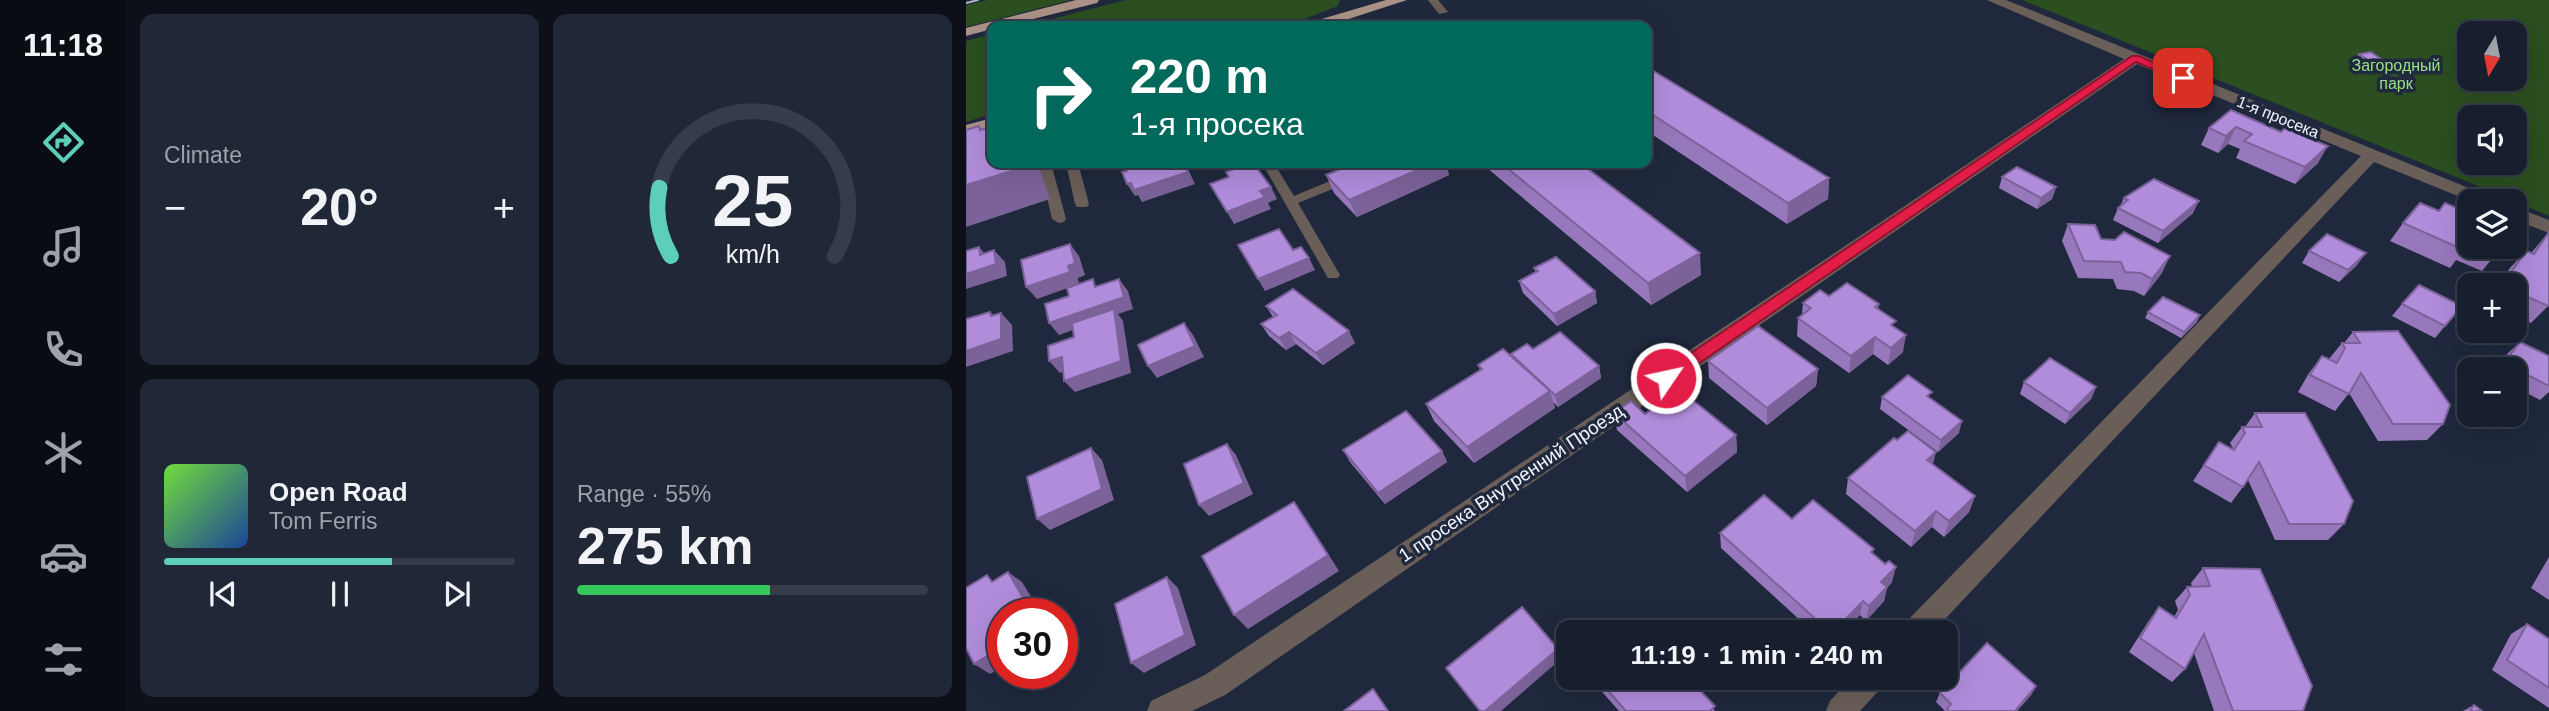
<!DOCTYPE html>
<meta charset="utf-8">
<style>
body{margin:0;font-family:Helvetica,sans-serif;background:#202736;color:#f1f3f6;height:100vh;display:flex;flex-direction:column;font-size:26px;white-space:nowrap}
*{box-sizing:border-box;margin:0}
p{font-size:23px;color:#9ea2aa}
.icon{flex:none;width:38px;height:38px;fill:none;stroke:currentColor;stroke-width:2;stroke-linecap:round;stroke-linejoin:round}
.map{position:relative;flex:1;overflow:hidden}
.details{display:flex;flex-direction:column;gap:14px;padding:14px;background:#0d1019;width:840px}
.details>*{flex:none}
.hud{position:absolute;left:21px;top:21px;width:665px;height:147px;border-radius:14px;box-shadow:0 7px 28px #0002,0 0 0 2px #363c4a;background:#00695c;color:#fff;overflow:hidden}
.needle{width:46px;rotate:190deg}
.fabs{position:absolute;left:1491px;top:21px;display:grid;gap:14px}
.fabs a{display:grid;place-items:center;width:70px;height:70px;border-radius:14px;background:#171e2e;box-shadow:0 7px 28px #0002,0 0 0 2px #363c4a;font-size:35px}
.speed{position:absolute;left:21px;top:598px;display:flex;gap:14px;font-size:35px;font-weight:700;text-align:center}
.speed>*{display:grid;place-content:center;width:91px;height:91px;border-radius:50%;background:#171e2e;box-shadow:0 7px 28px #0002,0 0 0 2px #363c4a;line-height:1}
.speed .limit{border:10px solid #d22;background:#fff;color:#111}
.pin{position:absolute;display:grid;place-items:center;width:60px;height:60px;color:#fff;margin:-30px;border-radius:14px;box-shadow:0 4px 10px #0006}
.me{position:absolute;width:77px;margin:-38px;rotate:56deg;stroke-linejoin:round;filter:drop-shadow(0 0 5px #0008)}
.turn{display:flex;align-items:center;gap:24px;height:147px;padding:0 28px;font-size:32px}
.turn .icon{width:91px;height:91px;stroke-width:2.5}
.turn b{display:block;font-size:49px;line-height:60px}
.big{font-size:52px;font-weight:700;line-height:1.1}
.details .widget{flex:1;display:flex;flex-direction:column;justify-content:center;gap:10px;min-width:0;padding:0 24px;border-radius:14px;background:#202736}
.details .dial{align-items:center;gap:0}
.dial svg{height:182px;overflow:visible;fill:none;stroke:#363c4a;stroke-width:7;stroke-linecap:round;text-anchor:middle}
.dial text{fill:#f1f3f6;stroke:none}
.song{display:flex;align-items:center;gap:21px}
.cover{width:84px;height:84px;border-radius:10px;background:linear-gradient(135deg,hsl(100 70% 55%),hsl(220 70% 35%))}
.played{height:7px;border-radius:4px;background:linear-gradient(90deg,#5cceba 65%,#363c4a 65%)}
.keys{display:flex;justify-content:space-around;direction:ltr}
.heat{display:flex;justify-content:space-between;align-items:center;font-size:38px;direction:ltr}
.charge{height:10px;border-radius:5px;background:linear-gradient(90deg,#34c759 55%,#363c4a 0)}
.details .tiles{flex:1;display:grid;gap:14px;grid-template-columns:repeat(2,1fr)}
.trip{position:absolute;left:590px;top:620px;width:402px;height:70px;border-radius:14px;background:#171e2e;box-shadow:0 7px 28px #0002,0 0 0 2px #363c4a;font-weight:700;line-height:70px;text-align:center}
main{display:flex;flex:1;min-height:0}
.tabs{display:flex;flex-direction:column;width:126px;justify-content:space-around;align-items:center;background:#090c12;color:#9ea2aa}
.tabs .icon{width:49px;height:49px}
.tabs .current{color:#5cceba}
.tabs b{font-size:32px;color:#f1f3f6}
.map>svg:first-child{display:block}
.green{fill:#2b4f20;fill-rule:evenodd}
.lines{fill:none;stroke-linecap:round;stroke-linejoin:round}
.lane{fill:#6a5e58;fill-rule:evenodd}
.street{fill:#6a5e58;fill-rule:evenodd}
.primary{fill:#ab9287;fill-rule:evenodd}
.tram{stroke:#afb4c1;stroke-width:2}
.wall{fill:#9778bc}
.shaded-wall{fill:#7b6299}
.building{fill:#b08cdb;stroke:#7b6299;stroke-width:2}
.route{fill:#e11d48;stroke:#92132f;stroke-width:2}
.labels{text-anchor:middle;dominant-baseline:central;stroke-width:7;stroke-linejoin:round;paint-order:stroke}
.far-park-label{font-size:16px;fill:#97e281;stroke:#1f283d}
.far-street-label{font-size:16px;fill:#f0f4fd;stroke:#1f283d}
.street-label{font-size:19px;fill:#f0f4fd;stroke:#1f283d}
</style>
<main>
<nav class="tabs">
<b>11:18</b>
<svg class="icon current" aria-label="directions" viewBox="0 0 24 24"><path d="M12 3l9 9-9 9-9-9zM9 14v-3h6M13 9l2 2-2 2"/></svg>
<svg class="icon" aria-label="music" viewBox="0 0 24 24"><path d="M9 18V5l10-2v13"/><circle cx="6" cy="18" r="3"/><circle cx="16" cy="16" r="3"/></svg>
<svg class="icon" aria-label="phone" viewBox="0 0 24 24"><path d="M5 4h4l2 5-3 2q2 4 5 5l2-3 5 2v4C11 20 4 13 5 4z"/></svg>
<svg class="icon" aria-label="climate" viewBox="0 0 24 24"><path d="M12 3v18M4 7l16 10M4 17L20 7"/></svg>
<svg class="icon" aria-label="car" viewBox="0 0 24 24"><path d="M5 17H2v-5l4-1 3-4h7l3 4 3 1v5h-3M9 17h6M6 11h13"/><circle cx="7" cy="17" r="2"/><circle cx="17" cy="17" r="2"/></svg>
<svg class="icon" aria-label="filters" viewBox="0 0 24 24"><path d="M4 7h16M4 17h16"/><circle cx="9" cy="7" r="2"/><circle cx="15" cy="17" r="2"/></svg>
</nav>
<section class="details">
<div class="tiles">
<div class="widget"><p>Climate</p>
<div class="heat"><a>−</a><b class="big">20°</b><a>+</a></div>
</div>
<div class="widget dial"><svg viewBox="0 0 100 80">
<path d="M14 69A42 42 0 1 1 86 69"/>
<path d="M14 69A42 42 0 0 1 9 39" stroke="#5cceba"/>
<text x="50" y="56" font-size="32" font-weight="700">25</text>
<text x="50" y="72" font-size="11">km/h</text>
</svg></div>
<div class="widget">
<div class="song"><i class="cover"></i><div><b>Open Road</b><p>Tom Ferris</p></div></div>
<div class="played"></div>
<div class="keys"><svg class="icon" aria-label="previous" viewBox="0 0 24 24"><path d="M18 5L8 12l10 7zM5 5v14"/></svg><svg class="icon" aria-label="pause" viewBox="0 0 24 24"><path d="M8 5v14M16 5v14"/></svg><svg class="icon" aria-label="next" viewBox="0 0 24 24"><path d="M6 5l10 7-10 7zM19 5v14"/></svg></div>
</div>
<div class="widget"><p>Range · 55%</p><b class="big">275 km</b><div class="charge"></div></div>
</div>
</section>
<div class="map">
<svg width="1583" height="711" viewBox="0 0 1583 711">
<rect width="100%" height="100%" fill="#1f283d"/>
<!-- green -->
<g class="green">
<polygon points="22,0 105,0 0,27 0,5"/>
<polygon points="160,0 374,0 372,6 320,26 58,26"/>
<path d="M1056,0H1583V216L1549,201ZM1503,33H1549V79H1503ZM1503,117H1549V163H1503Z"/>
<polygon points="26,34 26,114 0,122 0,41"/>
</g>
<g class="lines">
<!-- lane -->
<g class="lane">
<polygon points="462,0 472,0 482,12 473,14"/>
<polygon points="73,163 85,163 100,219 98,222 93,223 86,219"/>
<polygon points="100,163 112,163 123,204 121,207 111,207 109,204"/>
<polygon points="296,163 308,163 328,196 398,167 402,163 415,163 406,173 332,203 374,275 372,278 362,278"/>
</g>
<!-- street -->
<g class="street">
<polygon points="1021,0 1040,0 1525,197 1528,201 1504,201 1408,162 967,632 936,632 939,623 1395,156 1171,64 259,695 226,711 181,711 185,701 239,675 1158,59"/>
<polygon points="1549,207 1583,220 1583,233 1549,220"/>
<polygon points="886,677 920,677 916,687 894,711 860,711 864,701"/>
</g>
<!-- primary -->
<g class="primary">
<polygon points="110,0 133,0 131,3 39,26 26,26 26,29 0,36 0,28"/>
<polygon points="420,0 441,0 361,26 340,26 342,23"/>
<polygon points="26,118 26,128 0,135 0,125"/>
</g>
<!-- tram -->
<polyline class="tram" points="0,3 12,0"/>
</g>
<!-- wall -->
<g class="wall">
<polygon points="1393,54 1415,59 1411,65 1398,66 1390,60"/>
<polygon points="681,67 863,178 862,199 821,224 681,131"/>
<polygon points="1265,110 1352,163 1329,184 1270,158 1274,149 1262,144 1252,153 1235,145 1243,128"/>
<polygon points="390,163 479,163 483,175 391,217 368,193 360,175"/>
<polygon points="515,163 614,163 735,275 685,305"/>
<polygon points="1036,177 1090,187 1086,199 1071,209 1033,188"/>
<polygon points="1158,198 1227,213 1192,243 1147,220 1152,208 1154,206"/>
<polygon points="1473,211 1503,213 1503,247 1536,247 1516,271 1490,260 1484,268 1424,241 1437,223"/>
<polygon points="1102,224 1135,239 1196,273 1178,296 1168,291 1151,289 1147,279 1112,278 1096,241"/>
<polygon points="1583,232 1582,306 1565,323 1549,316 1549,285 1533,285 1544,268 1560,251 1565,253"/>
<polygon points="1343,251 1391,265 1373,282 1336,263"/>
<polygon points="568,268 629,291 631,303 591,326 557,293 553,281 570,273"/>
<polygon points="863,296 913,304 912,309 929,328 937,352 922,365 907,354 883,373 831,336 832,318 836,315 837,303"/>
<polygon points="1436,304 1496,306 1469,338 1426,316"/>
<polygon points="300,306 389,343 357,365 330,344 320,350 303,336 295,324 307,317"/>
<polygon points="1182,312 1231,322 1215,338 1179,318"/>
<polygon points="1387,332 1477,424 1461,440 1412,441 1383,393 1369,411 1332,392 1343,373 1356,356 1363,359 1376,343 1378,343"/>
<polygon points="1554,342 1583,356 1583,392 1574,400 1549,387 1549,369 1530,369 1542,353"/>
<polygon points="567,349 633,366 635,378 592,407 587,402 589,408 508,463 468,421 460,404 514,370 512,365 545,357 545,354"/>
<polygon points="742,361 852,369 850,386 801,425 743,378"/>
<polygon points="1058,382 1130,387 1125,399 1099,424 1054,394"/>
<polygon points="916,397 993,433 972,452 914,409"/>
<polygon points="648,413 679,414 770,435 771,452 721,492 651,430"/>
<polygon points="1289,413 1378,524 1362,540 1309,540 1282,480 1265,503 1227,481 1253,442 1268,450 1264,443 1276,427 1279,427"/>
<polygon points="377,450 476,451 481,462 419,504 384,462"/>
<polygon points="967,464 1009,496 1003,512 978,537 966,527 945,547 880,494 882,478"/>
<polygon points="826,519 926,582 921,588 918,601 900,621 894,615 878,632 847,632 755,548 754,533"/>
<polygon points="1583,557 1583,600 1565,588"/>
<polygon points="1237,568 1337,711 1248,711 1228,653 1219,669 1206,682 1163,652 1182,622 1193,607 1208,617 1212,610 1209,601 1221,587 1226,587 1225,583"/>
<polygon points="1561,624 1583,639 1583,708 1526,670 1545,634"/>
<polygon points="623,677 721,677 749,711 653,711"/>
<polygon points="1070,686 1065,695 1051,711 979,711 970,702 974,693"/>
<polygon points="1508,705 1516,711 1497,711"/>
</g>
<!-- shaded-wall -->
<g class="shaded-wall">
<polygon points="1270,127 1262,144 1252,153 1260,136"/>
<polygon points="1362,146 1352,163 1329,184 1339,167"/>
<polygon points="58,163 72,163 84,199 0,227 0,185"/>
<polygon points="218,163 219,163 229,184 176,202 172,195 169,196 161,184"/>
<polygon points="467,163 479,163 483,175 391,217 383,200"/>
<polygon points="863,178 862,199 821,224 822,203"/>
<polygon points="305,187 311,199 302,203 305,209 268,224 261,212 294,191"/>
<polygon points="1090,187 1086,199 1071,209 1075,198"/>
<polygon points="1233,201 1227,213 1192,243 1197,231"/>
<polygon points="104,244 113,256 119,275 112,278 113,284 71,299 60,287 102,266"/>
<polygon points="13,247 23,259 28,250 39,262 41,276 0,289 0,274 14,255"/>
<polygon points="734,253 735,275 685,305 682,283"/>
<polygon points="1400,253 1391,265 1373,282 1382,270"/>
<polygon points="1204,256 1196,273 1178,296 1186,279"/>
<polygon points="343,258 349,270 299,291 292,279"/>
<polygon points="153,279 162,291 167,309 152,314 157,321 165,373 109,392 98,381 149,315 93,335 83,323"/>
<polygon points="629,291 631,303 591,326 588,314"/>
<polygon points="24,312 35,323 35,313 46,325 47,351 0,367 0,351 25,316"/>
<polygon points="1234,315 1231,322 1215,338 1218,332"/>
<polygon points="218,323 227,335 238,357 191,378 182,366"/>
<polygon points="383,331 389,343 357,365 350,353"/>
<polygon points="323,332 330,344 320,350 313,338"/>
<polygon points="940,335 937,352 922,365 925,348"/>
<polygon points="909,337 907,354 883,373 885,356"/>
<polygon points="96,357 106,369 94,373 83,361"/>
<polygon points="633,366 635,378 592,407 589,395"/>
<polygon points="852,369 850,386 801,425 801,408"/>
<polygon points="1130,387 1125,399 1099,424 1104,413"/>
<polygon points="584,391 589,408 508,463 501,447"/>
<polygon points="996,421 993,433 972,452 975,440"/>
<polygon points="770,435 771,452 721,492 719,476"/>
<polygon points="261,444 270,455 287,494 243,516 233,505"/>
<polygon points="125,448 136,460 148,500 84,530 71,519"/>
<polygon points="476,451 481,462 419,504 412,493"/>
<polygon points="970,452 966,468 961,460"/>
<polygon points="1009,496 1003,512 978,537 983,521"/>
<polygon points="328,502 339,518 373,571 282,629 268,615"/>
<polygon points="970,511 966,527 945,547 949,531"/>
<polygon points="930,567 926,582 921,588 918,601 900,621 903,606 915,582"/>
<polygon points="42,572 56,582 75,613 73,614 43,614"/>
<polygon points="201,577 212,588 230,645 178,673 165,663"/>
<polygon points="897,601 894,615 878,632 867,632"/>
<polygon points="37,646 37,666 24,674 8,664"/>
<polygon points="592,649 596,658 535,711 519,711"/>
<polygon points="1070,686 1065,695 1051,711 1049,711"/>
</g>
<!-- building -->
<g class="building">
<polygon points="1405,52 1415,59 1402,60 1393,54"/>
<polygon points="681,67 863,178 822,203 681,111"/>
<polygon points="1265,110 1315,132 1319,128 1362,146 1339,167 1278,141 1286,134 1270,127 1260,136 1243,128"/>
<polygon points="13,126 14,130 26,127 26,163 58,163 59,167 0,185 0,130"/>
<polygon points="157,163 218,163 222,172 168,190 165,183 161,184 156,172 161,171"/>
<polygon points="285,163 287,163 305,187 294,191 299,197 261,212 244,184 263,177 260,172"/>
<polygon points="390,163 467,163 383,200 360,175"/>
<polygon points="535,163 614,163 734,253 682,283"/>
<polygon points="1051,167 1090,187 1075,198 1036,177"/>
<polygon points="1188,179 1233,201 1197,231 1152,208 1162,200 1158,198"/>
<polygon points="1454,203 1473,211 1479,203 1503,213 1503,243 1498,250 1437,223"/>
<polygon points="1549,215 1556,218 1549,229"/>
<polygon points="1102,224 1129,225 1135,239 1149,240 1158,232 1204,256 1186,279 1175,273 1159,272 1155,262 1118,261"/>
<polygon points="313,229 327,250 335,247 343,258 292,279 272,245"/>
<polygon points="1583,232 1583,304 1582,306 1549,291 1549,285 1536,285 1560,251 1568,254"/>
<polygon points="1361,234 1400,253 1382,270 1343,251"/>
<polygon points="104,244 109,263 102,266 104,272 60,287 55,260"/>
<polygon points="13,247 14,255 28,250 30,264 0,274 0,251"/>
<polygon points="1514,247 1536,247 1530,254"/>
<polygon points="590,257 629,291 588,314 553,281 572,271 568,268"/>
<polygon points="127,279 129,287 153,279 158,297 83,323 79,304 103,296 101,288"/>
<polygon points="881,283 913,304 909,307 930,321 925,325 940,335 925,348 909,337 885,356 832,318 845,308 837,303 854,290 863,296"/>
<polygon points="1453,285 1496,306 1479,326 1436,304"/>
<polygon points="327,289 383,331 350,353 323,332 313,338 295,324 311,315 300,306"/>
<polygon points="1197,297 1234,315 1218,332 1182,312"/>
<polygon points="148,309 155,361 98,381 96,357 83,361 82,346 108,337 106,323"/>
<polygon points="24,312 25,316 35,313 35,339 0,351 0,319"/>
<polygon points="218,323 229,346 182,366 172,345"/>
<polygon points="792,326 852,369 801,408 742,361"/>
<polygon points="1432,331 1484,405 1477,424 1427,424 1395,373 1383,394 1344,375 1356,356 1371,363 1379,348 1376,343 1394,343 1387,332"/>
<polygon points="594,332 633,366 589,395 545,354 561,344 567,349"/>
<polygon points="1554,342 1583,356 1583,386 1538,363"/>
<polygon points="537,349 584,391 501,447 460,404 516,369 512,365"/>
<polygon points="1084,358 1130,387 1104,413 1058,382"/>
<polygon points="942,375 966,392 961,396 996,421 975,440 916,397"/>
<polygon points="713,389 770,435 719,476 648,413 665,401 679,414"/>
<polygon points="440,411 476,451 412,493 377,450"/>
<polygon points="1289,413 1339,413 1387,501 1378,524 1323,524 1293,462 1277,487 1238,465 1253,442 1268,450 1279,433 1276,427 1296,427"/>
<polygon points="942,431 970,452 961,460 1009,496 983,521 970,511 949,531 882,478 928,438 931,440"/>
<polygon points="261,444 278,483 233,505 218,464"/>
<polygon points="125,448 136,489 71,519 61,477"/>
<polygon points="798,495 826,519 847,500 908,549 905,552 919,564 923,561 930,567 915,582 921,587 903,606 897,601 867,632 864,632 754,533"/>
<polygon points="328,502 362,555 268,615 236,556"/>
<polygon points="1237,568 1294,569 1346,686 1337,711 1267,711 1238,634 1219,669 1174,638 1193,607 1210,618 1224,595 1221,587 1244,586"/>
<polygon points="42,572 60,603 43,614 37,614 37,646 8,664 0,648 0,588 21,575 26,582"/>
<polygon points="201,577 219,635 165,663 149,604"/>
<polygon points="556,607 592,649 519,711 514,711 480,668"/>
<polygon points="667,622 677,632 656,632"/>
<polygon points="1561,624 1583,639 1583,688 1541,660"/>
<polygon points="1021,643 1070,686 1049,711 983,711 981,709 985,704 974,693"/>
<polygon points="630,677 721,677 749,706 744,711 660,711"/>
<polygon points="407,689 422,711 378,711"/>
<polygon points="1508,705 1516,711 1504,711"/>
</g>
<!-- route -->
<polygon class="route" points="1166,56 1173,56 1222,78 1213,80 1170,62 706,382 694,382 692,378 694,374"/>
<g class="labels">
<!-- far-park labels -->
<g class="far-park-label">
<text x="1430" y="65">Загородный<tspan x="1430" dy="18">парк</tspan></text>
</g>
<!-- far-street labels -->
<g class="far-street-label">
<text transform="translate(1312 117) rotate(22)">1-я просека</text>
</g>
<!-- street labels -->
<g class="street-label">
<text transform="translate(545 483) rotate(-34)">1 просека Внутренний Проезд</text>
</g>
</g>
</svg>
<div class="fabs">
<a><svg class="needle" viewBox="-14 -14 28 28"><path d="M0-13l5 13h-10z" fill="#e53935"/><path d="M0 13l5-13h-10z" fill="#9ea2aa"/></svg></a>
<a><svg class="icon" aria-label="sound" viewBox="0 0 24 24"><path d="M4 9h4l5-4v14l-5-4H4zM17 9q2 3 0 6"/></svg></a>
<a><svg class="icon" aria-label="layers" viewBox="0 0 24 24"><path d="M12 4l9 5-9 5-9-5zM3 14l9 5 9-5"/></svg></a>
<a>+</a>
<a>−</a>
</div>
<div class="speed"><div class="limit">30</div></div>
<div class="pin" style="left:1217px;top:78px;background:#d93025"><svg class="icon" aria-label="arrive" viewBox="0 0 24 24"><path d="M6 21V4h12l-3 4 3 4H6"/></svg></div>
<svg class="me" style="left:700px;top:378px" viewBox="-20 -20 40 40"><circle r="17" fill="#e11d48" stroke="#fff" stroke-width="3"/><path d="M0-11L8 9 0 5-8 9z" fill="#fff"/></svg>
<div class="trip">11:19 · 1 min · 240 m</div>
<div class="hud">
<div class="turn"><svg class="icon" aria-label="right" viewBox="0 0 24 24"><path d="M7 20v-9h11M14 6l5 5-5 5"/></svg><div><b>220 m</b>1-я просека</div></div>
</div>
</div>
</main>
